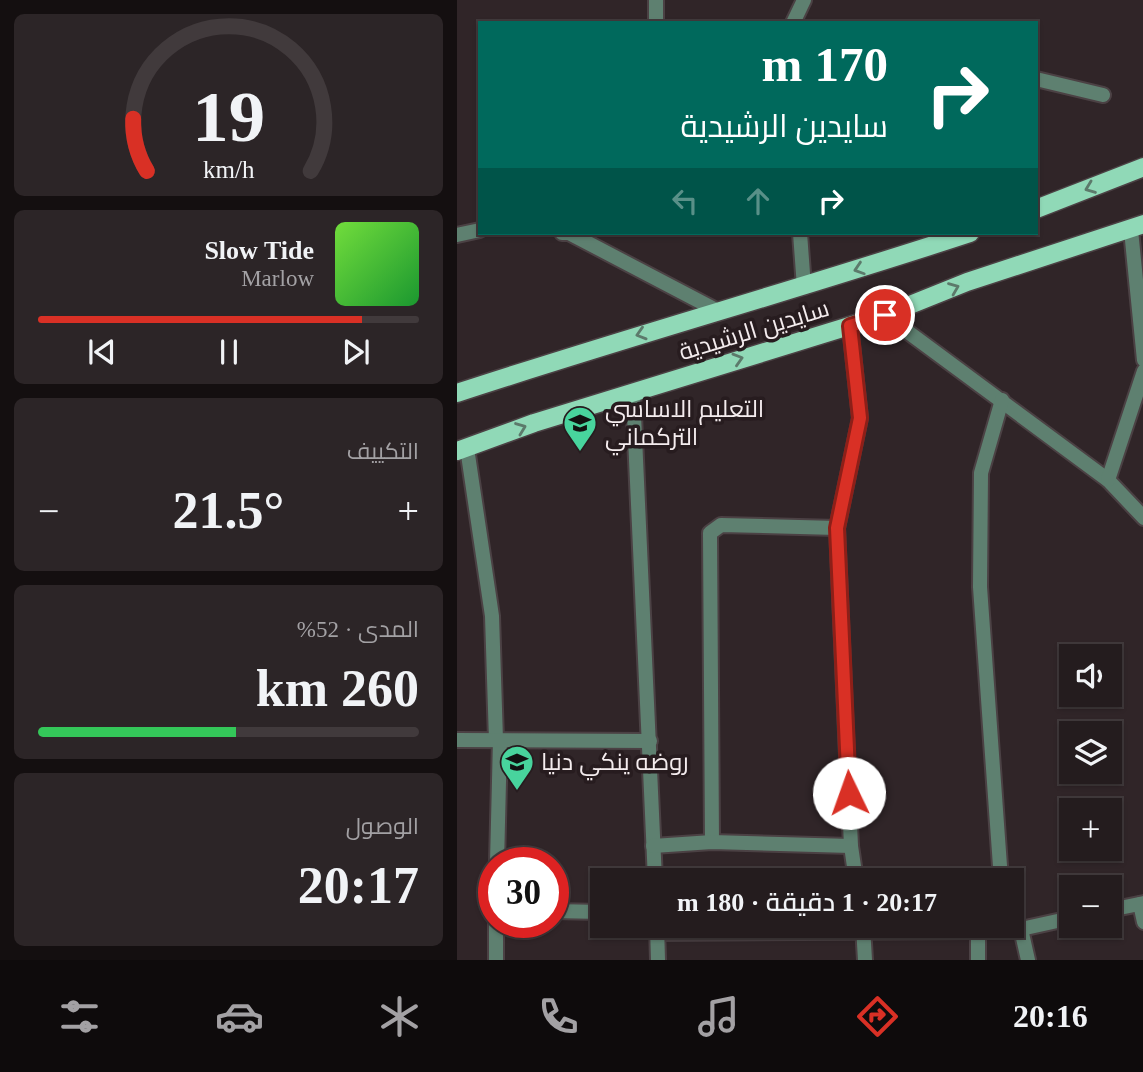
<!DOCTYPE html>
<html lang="ar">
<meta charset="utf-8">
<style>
body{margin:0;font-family:"Times New Roman",Cairo,serif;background:#2c2527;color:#f1f3f6;direction:rtl;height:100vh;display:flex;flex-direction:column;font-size:26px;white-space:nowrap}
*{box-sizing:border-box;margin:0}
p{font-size:23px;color:#a3a1a4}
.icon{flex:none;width:38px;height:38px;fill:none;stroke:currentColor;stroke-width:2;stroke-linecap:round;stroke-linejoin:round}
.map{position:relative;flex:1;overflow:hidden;direction:ltr}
.drawer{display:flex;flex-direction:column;gap:14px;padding:14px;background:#140f10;width:457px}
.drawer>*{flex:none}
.banner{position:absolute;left:21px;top:21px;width:560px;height:214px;border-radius:0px;box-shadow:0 2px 5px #0004,0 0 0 2px #413a3c;direction:rtl;background:#00695c;color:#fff;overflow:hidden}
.tools{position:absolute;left:602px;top:644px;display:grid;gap:14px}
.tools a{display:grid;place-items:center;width:63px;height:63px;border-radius:0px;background:#241c1e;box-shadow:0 2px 5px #0004,0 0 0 2px #413a3c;font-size:35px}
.speed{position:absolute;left:21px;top:847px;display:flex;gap:14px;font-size:35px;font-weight:700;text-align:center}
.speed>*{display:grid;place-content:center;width:91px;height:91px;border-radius:50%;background:#241c1e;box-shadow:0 2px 5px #0004,0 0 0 2px #413a3c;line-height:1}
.speed .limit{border:10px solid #d22;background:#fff;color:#111}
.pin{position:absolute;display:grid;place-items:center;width:60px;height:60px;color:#fff;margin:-30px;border:4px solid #fff;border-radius:50%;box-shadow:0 2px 7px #0007}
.me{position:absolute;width:77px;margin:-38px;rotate:357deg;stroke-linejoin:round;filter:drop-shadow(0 0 5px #0008)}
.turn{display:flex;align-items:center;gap:24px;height:147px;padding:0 35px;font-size:32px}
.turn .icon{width:91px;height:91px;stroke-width:2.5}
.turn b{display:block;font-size:49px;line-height:60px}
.lanes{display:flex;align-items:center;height:66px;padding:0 35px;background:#0003;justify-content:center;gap:35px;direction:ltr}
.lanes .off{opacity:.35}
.big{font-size:52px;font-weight:600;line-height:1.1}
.drawer .card{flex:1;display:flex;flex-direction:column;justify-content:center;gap:10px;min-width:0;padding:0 24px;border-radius:10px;background:#2c2527}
.drawer .dial{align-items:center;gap:0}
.dial svg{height:182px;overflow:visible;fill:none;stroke:#413a3c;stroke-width:7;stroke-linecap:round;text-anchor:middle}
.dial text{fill:#f1f3f6;stroke:none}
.song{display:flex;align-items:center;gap:21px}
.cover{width:84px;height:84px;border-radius:10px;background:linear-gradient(135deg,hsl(100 70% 55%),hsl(130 70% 35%))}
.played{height:7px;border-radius:4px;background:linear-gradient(90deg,#d93025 85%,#413a3c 85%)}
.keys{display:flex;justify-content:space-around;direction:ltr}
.heat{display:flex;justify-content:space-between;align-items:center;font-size:38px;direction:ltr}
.charge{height:10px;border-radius:5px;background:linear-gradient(90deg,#34c759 52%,#413a3c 0)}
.trip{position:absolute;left:133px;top:868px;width:434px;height:70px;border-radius:0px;background:#241c1e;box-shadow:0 2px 5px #0004,0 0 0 2px #413a3c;font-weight:600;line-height:70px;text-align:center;direction:rtl}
.menu{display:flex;height:112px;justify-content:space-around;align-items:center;background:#0e0b0c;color:#a3a1a4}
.menu .icon{width:49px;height:49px}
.menu .on{color:#d93025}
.menu b{font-size:32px;color:#f1f3f6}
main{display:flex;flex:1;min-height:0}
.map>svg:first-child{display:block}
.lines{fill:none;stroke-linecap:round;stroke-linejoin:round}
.street-casing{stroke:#4b4144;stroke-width:18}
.primary-casing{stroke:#4b4144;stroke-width:21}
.street{stroke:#5e8070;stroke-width:14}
.primary{stroke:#90d9b7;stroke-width:18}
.oneway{stroke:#5c7a6b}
.route-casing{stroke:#8d1f18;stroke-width:18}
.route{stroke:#d93025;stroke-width:12}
.labels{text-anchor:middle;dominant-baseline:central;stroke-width:7;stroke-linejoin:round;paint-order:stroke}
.street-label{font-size:24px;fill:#f4ecee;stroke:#271c1f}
.poi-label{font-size:24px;fill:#f4ecee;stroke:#271c1f;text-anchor:start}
</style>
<main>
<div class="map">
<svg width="687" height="960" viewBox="0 0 687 960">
<rect width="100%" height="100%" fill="#302528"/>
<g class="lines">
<defs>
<g id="street">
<polyline points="199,23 199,0"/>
<polyline points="336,23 347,0"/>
<polyline points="579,79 646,95"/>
<polyline points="674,230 687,360"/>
<polyline points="105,233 112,233 259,310"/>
<polyline points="343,233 347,287"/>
<polyline points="0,235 23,230"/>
<polyline points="428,315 651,480 687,518"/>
<polyline points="393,326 403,418 380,528 394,846 399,880"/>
<polyline points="176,393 198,880"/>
<polyline points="10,448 35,616 39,740 43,740 40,863"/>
<polyline points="651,480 687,371"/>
<polyline points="0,740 193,741"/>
<polyline points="255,842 253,533 264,525 380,528"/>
<polyline points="196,846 255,842 394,846"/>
<polyline points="544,880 523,587 524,473 545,400"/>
<polyline points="683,904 687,922"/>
<polyline points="653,910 687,903"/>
<polyline points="96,911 145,912"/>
<polyline points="39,922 39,960"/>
<polyline points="200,926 201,960"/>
<polyline points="406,926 408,960"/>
<polyline points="564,929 571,960"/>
<polyline points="521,931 521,960"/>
<polyline points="200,933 521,931 564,929 614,918"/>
</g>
<g id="primary">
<polyline points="579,209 687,167"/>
<path d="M0,393C170,337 343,289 513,233"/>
<polyline points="0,451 77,423 428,315 510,282 687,224"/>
</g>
</defs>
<!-- street casing -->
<use href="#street" class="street-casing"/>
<!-- primary casing -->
<use href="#primary" class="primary-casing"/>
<!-- street -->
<use href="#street" class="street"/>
<!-- primary -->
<use href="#primary" class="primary"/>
</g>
<!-- one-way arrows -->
<defs><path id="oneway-chevron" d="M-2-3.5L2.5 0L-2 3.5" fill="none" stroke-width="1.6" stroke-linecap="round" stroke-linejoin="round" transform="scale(1.75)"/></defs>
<g class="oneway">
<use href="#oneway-chevron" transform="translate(633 188) rotate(159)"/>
<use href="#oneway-chevron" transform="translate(402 269) rotate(162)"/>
<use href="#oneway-chevron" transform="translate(497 288) rotate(-22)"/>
<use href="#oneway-chevron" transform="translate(184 334) rotate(163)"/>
<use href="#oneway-chevron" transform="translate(281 359) rotate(-17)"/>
<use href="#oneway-chevron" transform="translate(64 428) rotate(-21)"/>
</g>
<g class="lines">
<defs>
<polyline id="route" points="392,793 380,528 403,418 393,326 428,315"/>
</defs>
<!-- route casing -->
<use href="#route" class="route-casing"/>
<!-- route -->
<use href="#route" class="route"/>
</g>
<!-- icons -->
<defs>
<symbol id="school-pin" viewBox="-11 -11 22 30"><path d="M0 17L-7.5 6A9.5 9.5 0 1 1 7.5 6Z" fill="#48d49d" stroke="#271c1f"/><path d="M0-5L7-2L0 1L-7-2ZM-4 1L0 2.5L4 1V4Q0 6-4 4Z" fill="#111"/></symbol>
</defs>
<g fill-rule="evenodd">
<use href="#school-pin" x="104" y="404" width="38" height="52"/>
<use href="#school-pin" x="41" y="743" width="38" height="52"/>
</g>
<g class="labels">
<!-- street labels -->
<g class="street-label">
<text transform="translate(297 330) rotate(-17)">سايدين الرشيدية</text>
</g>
<!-- poi labels -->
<g class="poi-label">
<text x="148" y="409">التعليم الاساسي<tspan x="148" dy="28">التركماني</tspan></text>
<text x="84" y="762">روضه ينكي دنيا</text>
</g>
</g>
</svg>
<div class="tools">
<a><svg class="icon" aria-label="sound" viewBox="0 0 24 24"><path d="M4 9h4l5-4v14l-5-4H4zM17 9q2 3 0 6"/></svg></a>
<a><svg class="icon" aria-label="layers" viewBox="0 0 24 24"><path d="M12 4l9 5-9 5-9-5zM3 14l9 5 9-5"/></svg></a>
<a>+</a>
<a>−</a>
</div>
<div class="speed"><div class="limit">30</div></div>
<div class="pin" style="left:428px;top:315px;background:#d93025"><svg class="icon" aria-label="arrive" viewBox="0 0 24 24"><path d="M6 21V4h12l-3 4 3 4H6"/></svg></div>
<svg class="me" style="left:392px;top:793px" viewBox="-20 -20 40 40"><circle r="19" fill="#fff"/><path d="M0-13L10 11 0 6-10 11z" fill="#d93025"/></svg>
<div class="trip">20:17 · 1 دقيقة · 180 m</div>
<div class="banner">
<div class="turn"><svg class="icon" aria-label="right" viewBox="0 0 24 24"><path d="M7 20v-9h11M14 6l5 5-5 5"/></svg><div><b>170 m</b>سايدين الرشيدية</div></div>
<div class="lanes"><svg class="icon off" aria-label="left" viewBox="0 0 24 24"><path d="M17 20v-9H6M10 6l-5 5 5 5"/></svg><svg class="icon off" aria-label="ahead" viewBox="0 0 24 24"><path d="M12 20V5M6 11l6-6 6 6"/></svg><svg class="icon" aria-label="right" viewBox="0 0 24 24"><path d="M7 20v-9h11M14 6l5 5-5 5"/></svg></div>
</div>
</div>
<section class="drawer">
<div class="card dial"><svg viewBox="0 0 100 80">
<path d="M14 69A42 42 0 1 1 86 69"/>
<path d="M14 69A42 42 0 0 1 8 46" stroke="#d93025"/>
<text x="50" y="56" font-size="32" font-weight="700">19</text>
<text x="50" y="72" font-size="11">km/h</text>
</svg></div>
<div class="card">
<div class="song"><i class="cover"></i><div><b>Slow Tide</b><p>Marlow</p></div></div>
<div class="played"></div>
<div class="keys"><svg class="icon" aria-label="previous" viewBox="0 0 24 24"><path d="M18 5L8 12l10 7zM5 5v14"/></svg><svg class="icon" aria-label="pause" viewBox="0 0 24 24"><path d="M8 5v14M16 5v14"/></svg><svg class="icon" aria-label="next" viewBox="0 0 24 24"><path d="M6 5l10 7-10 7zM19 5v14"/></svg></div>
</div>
<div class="card"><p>التكييف</p>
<div class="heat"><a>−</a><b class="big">21.5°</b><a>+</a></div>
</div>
<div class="card"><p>المدى · 52%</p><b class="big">260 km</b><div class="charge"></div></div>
<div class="card"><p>الوصول</p><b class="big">20:17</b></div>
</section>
</main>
<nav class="menu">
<b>20:16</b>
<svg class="icon on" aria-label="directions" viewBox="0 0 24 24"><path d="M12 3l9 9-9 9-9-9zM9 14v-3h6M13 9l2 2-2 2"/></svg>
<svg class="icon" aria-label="music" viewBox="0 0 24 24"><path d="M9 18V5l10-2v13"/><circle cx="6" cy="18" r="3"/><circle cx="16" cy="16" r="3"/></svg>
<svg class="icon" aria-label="phone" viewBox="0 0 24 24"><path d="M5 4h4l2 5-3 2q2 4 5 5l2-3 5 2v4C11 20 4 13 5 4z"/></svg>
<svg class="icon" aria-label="climate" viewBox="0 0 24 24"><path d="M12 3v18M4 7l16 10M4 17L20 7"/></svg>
<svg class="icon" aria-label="car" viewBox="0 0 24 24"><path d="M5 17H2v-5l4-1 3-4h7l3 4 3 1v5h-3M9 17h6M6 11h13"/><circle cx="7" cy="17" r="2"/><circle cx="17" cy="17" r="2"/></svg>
<svg class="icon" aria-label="filters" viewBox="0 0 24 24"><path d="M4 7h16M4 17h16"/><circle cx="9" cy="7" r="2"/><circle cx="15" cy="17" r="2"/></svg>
</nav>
